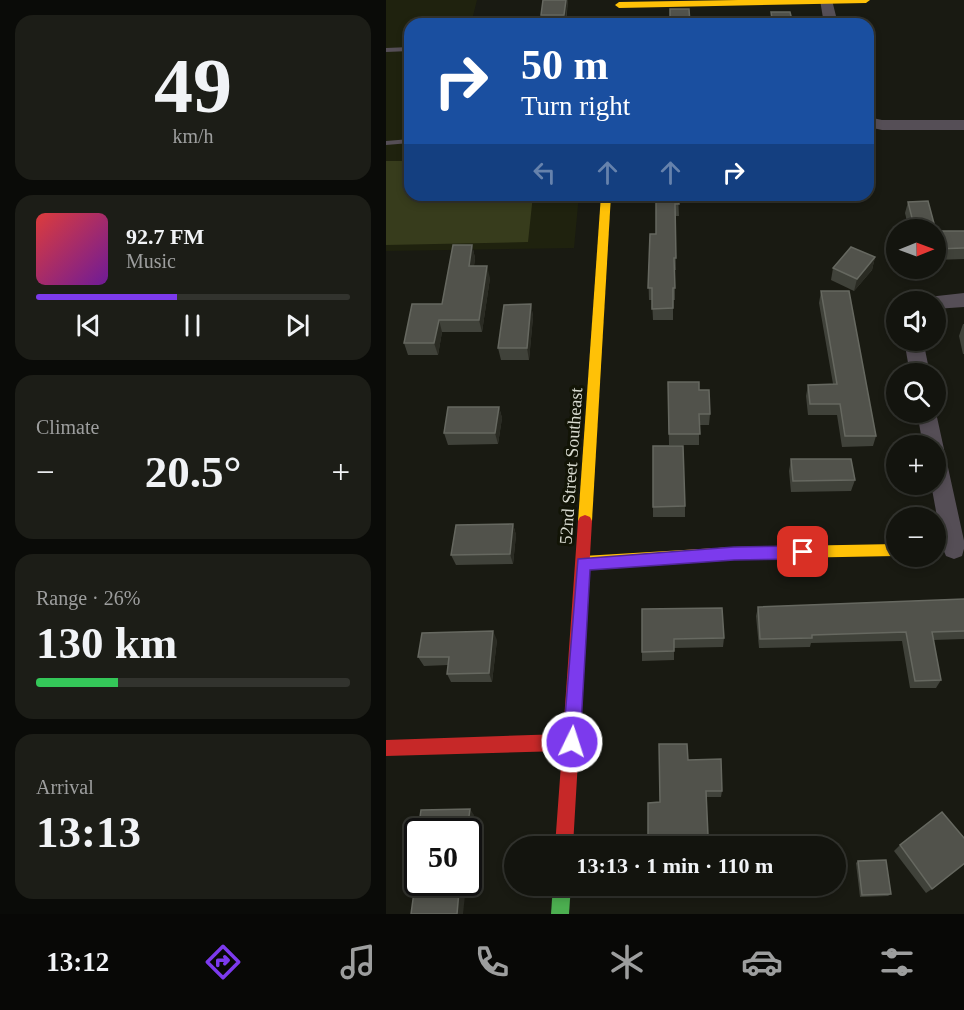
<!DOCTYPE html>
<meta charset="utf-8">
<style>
body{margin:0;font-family:"Times New Roman",serif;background:#1c1d17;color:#f1f3f6;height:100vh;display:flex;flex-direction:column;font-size:22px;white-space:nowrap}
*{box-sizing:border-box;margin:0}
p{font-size:20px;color:#9d9e9e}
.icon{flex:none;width:33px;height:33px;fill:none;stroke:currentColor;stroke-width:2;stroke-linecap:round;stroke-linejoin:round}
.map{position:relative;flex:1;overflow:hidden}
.panel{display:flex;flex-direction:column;gap:15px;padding:15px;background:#0a0b08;width:386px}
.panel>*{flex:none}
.top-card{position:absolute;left:18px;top:18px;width:470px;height:183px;border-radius:18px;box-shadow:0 3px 9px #0003,0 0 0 2px #32332e;background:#1a4fa0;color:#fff;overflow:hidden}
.needle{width:39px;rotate:89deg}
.buttons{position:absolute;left:500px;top:219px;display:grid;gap:12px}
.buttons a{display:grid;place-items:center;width:60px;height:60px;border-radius:50%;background:#13140e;box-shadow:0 3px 9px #0003,0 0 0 2px #32332e;font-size:30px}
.speed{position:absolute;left:18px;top:818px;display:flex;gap:12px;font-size:30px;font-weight:700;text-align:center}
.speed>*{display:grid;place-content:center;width:78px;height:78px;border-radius:50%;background:#13140e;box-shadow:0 3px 9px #0003,0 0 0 2px #32332e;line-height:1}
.speed .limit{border:3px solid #111;border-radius:9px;background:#fff;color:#111}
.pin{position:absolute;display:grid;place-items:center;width:51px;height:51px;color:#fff;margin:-26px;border-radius:12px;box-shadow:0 3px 9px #0006}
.me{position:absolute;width:66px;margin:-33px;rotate:4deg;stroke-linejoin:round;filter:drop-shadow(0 0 4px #0008)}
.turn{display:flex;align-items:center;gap:21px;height:126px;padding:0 18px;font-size:27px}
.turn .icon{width:78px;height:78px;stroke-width:2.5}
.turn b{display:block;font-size:42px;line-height:51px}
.lanes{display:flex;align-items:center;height:57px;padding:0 18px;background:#0003;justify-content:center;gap:30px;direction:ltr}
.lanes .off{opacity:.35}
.big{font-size:45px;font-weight:700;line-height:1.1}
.panel .tile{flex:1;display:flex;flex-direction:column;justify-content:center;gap:9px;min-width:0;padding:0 21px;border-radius:18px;background:#1c1d17}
.panel .dial{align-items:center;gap:0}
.dial b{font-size:78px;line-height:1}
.song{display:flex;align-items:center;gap:18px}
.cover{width:72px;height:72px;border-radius:9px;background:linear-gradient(135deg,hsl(0 70% 55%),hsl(280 70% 35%))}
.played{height:6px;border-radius:3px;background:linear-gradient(90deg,#7c3aed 45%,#32332e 45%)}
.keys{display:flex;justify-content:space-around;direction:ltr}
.heat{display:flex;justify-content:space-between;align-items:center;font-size:33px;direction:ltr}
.charge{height:9px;border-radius:4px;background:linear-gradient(90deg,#34c759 26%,#32332e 0)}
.trip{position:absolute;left:118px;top:836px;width:342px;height:60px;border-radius:30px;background:#13140e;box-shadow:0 3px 9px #0003,0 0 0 2px #32332e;font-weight:700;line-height:60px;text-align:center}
.tabs{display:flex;height:96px;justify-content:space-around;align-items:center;background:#080806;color:#9d9e9e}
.tabs .icon{width:42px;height:42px}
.tabs .on{color:#7c3aed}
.tabs b{font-size:27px;color:#f1f3f6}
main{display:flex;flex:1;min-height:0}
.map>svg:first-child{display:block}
.built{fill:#1f220e}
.green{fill:#373c1c}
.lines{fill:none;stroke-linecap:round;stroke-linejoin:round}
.lane{fill:#554e56;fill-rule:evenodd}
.street{fill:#554e56;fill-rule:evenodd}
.fast{fill:#4caf50;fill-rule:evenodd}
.slow{fill:#ffc107;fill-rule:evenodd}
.jam{fill:#c62828;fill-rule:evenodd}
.wall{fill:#40423a}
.shaded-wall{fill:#2a2b23}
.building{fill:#51524b;stroke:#666860;stroke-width:1.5}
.route{fill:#7c3aed;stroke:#51269a;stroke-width:1.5}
.labels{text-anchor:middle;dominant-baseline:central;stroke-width:6;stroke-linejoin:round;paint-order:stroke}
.street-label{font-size:18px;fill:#d9dbd1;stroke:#121406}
</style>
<main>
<section class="panel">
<div class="tile dial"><b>49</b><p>km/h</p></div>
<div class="tile">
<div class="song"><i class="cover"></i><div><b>92.7 FM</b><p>Music</p></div></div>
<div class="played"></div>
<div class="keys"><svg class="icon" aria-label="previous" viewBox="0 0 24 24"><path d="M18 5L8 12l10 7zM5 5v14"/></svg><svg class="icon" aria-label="pause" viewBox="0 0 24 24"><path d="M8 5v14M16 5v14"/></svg><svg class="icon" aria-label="next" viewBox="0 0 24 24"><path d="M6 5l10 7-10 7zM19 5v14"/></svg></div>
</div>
<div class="tile"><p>Climate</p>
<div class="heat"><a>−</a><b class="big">20.5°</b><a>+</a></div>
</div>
<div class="tile"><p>Range · 26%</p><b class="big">130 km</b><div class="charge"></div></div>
<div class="tile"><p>Arrival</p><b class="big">13:13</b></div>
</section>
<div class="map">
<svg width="579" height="914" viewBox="0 0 579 914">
<rect width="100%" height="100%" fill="#191a12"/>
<!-- built -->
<polygon class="built" points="0,0 91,0 85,24 24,24 24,195 193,195 188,248 0,251"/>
<!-- green -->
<polygon class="green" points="0,161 24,161 24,195 147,195 142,242 0,245"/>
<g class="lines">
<!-- lane -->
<g class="lane">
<polygon points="24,47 24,51 0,52 0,48"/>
<polygon points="24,139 24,143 0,145 0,141"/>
</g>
<!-- street -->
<g class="street">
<polygon points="434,0 446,0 452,24 438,24"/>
<polygon points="482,117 496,120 579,120 579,130 496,130 482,127"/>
<polygon points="579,293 579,307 549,309 549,302 540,302 542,297"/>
<polygon points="518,340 537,340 544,374 524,374"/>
<polygon points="549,408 579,545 576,556 568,559 560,556 557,549 545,484 549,484 549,446 537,446 531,412 549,412"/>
</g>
<!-- fast -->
<polygon class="fast" points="167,885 185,885 183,914 165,914"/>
<!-- slow -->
<g class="slow">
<polygon points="352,0 484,0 480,3 233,8 229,5 233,2"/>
<polygon points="215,195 225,195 206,521 204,525 199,527 194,525 192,521"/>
<polygon points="510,544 510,556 348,559 197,570 192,568 190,563 192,558 197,556 348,547"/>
</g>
<!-- jam -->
<polygon class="jam" points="199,515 204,517 206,521 187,846 169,846 176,751 0,756 0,740 177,734 192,521 194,517"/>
</g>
<!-- wall -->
<g class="wall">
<polygon points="182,0 180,24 156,24 155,15"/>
<polygon points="385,12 407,24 384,24"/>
<polygon points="292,195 293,216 289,216 290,270 289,270 289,300 287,300 287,320 267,320 266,300 263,300 262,268 270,234"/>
<polygon points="542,201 550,231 579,231 579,259 549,260 549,230 523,230 519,213 522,202"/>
<polygon points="507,233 510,233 510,261 508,261 504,245"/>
<polygon points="86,245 89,258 88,266 104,278 96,332 56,332 52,355 22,355 18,343 56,304"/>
<polygon points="489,257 486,270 468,291 445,280 447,268"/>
<polygon points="435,291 490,436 487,446 456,447 451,415 422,415 420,396 422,385 447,384 433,303"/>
<polygon points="145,304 147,317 143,360 115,360 112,348"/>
<polygon points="577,324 579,324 579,354 577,354 573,336"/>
<polygon points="282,382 313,390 324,414 323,425 313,425 313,445 283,445"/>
<polygon points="113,407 116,418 112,444 62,445 58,433"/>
<polygon points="405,459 469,480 465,491 405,492 403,471"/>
<polygon points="299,506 299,517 267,517 267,507"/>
<polygon points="127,524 130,535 127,564 70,565 65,555"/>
<polygon points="579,599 579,639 547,640 555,680 550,688 524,688 516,641 425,643 424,647 373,648 370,616 372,607"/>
<polygon points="336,608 338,638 337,647 288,648 288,660 256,661 256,652"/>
<polygon points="111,640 106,682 65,682 61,674 62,665 38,666 32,657"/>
<polygon points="302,760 336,791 335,797 320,797 322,835 321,840 309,840 274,802"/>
<polygon points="514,845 546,889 540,893 508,851"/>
<polygon points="472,861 505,894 502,896 474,897 470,863"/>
</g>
<!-- shaded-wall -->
<g class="shaded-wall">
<polygon points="180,0 182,0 179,24 178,15"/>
<polygon points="86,245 89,258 86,278 83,266"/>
<polygon points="489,257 486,270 468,291 471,279"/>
<polygon points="101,266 104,278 96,332 93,320"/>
<polygon points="145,304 147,317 143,360 141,348"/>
<polygon points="53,320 56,332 52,355 48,343"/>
<polygon points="113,407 116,418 112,444 109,433"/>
<polygon points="127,524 130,535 127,564 124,554"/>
<polygon points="107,631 111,640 106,682 103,673"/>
<polygon points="84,809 88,815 83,860 82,859 82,831 81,831"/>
<polygon points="73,891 79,895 77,914 71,914"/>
</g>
<!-- building -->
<g class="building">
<polygon points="157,0 180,0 178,15 155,15"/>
<polygon points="284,9 303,9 304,24 284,24"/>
<polygon points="385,12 404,12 407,24 387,24"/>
<polygon points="270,195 292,195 293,204 289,204 290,258 288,258 289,288 287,288 287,308 266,309 266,288 262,288 264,234 270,234"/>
<polygon points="542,201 550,231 579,231 579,248 549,249 549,230 529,230 522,202"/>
<polygon points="507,233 510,233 510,247"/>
<polygon points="67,245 86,245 83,266 101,266 93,320 53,320 48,343 18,343 26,304 56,304"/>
<polygon points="465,247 489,257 471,279 447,268"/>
<polygon points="435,291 463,291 490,436 459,436 454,404 424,404 422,385 451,384"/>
<polygon points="145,304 141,348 112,348 118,305"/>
<polygon points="282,382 313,382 313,390 323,390 324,414 313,414 314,434 283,434"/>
<polygon points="62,407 113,407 109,433 58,433"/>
<polygon points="267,446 297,446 299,506 267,507"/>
<polygon points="405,459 465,459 469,480 407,481"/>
<polygon points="127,524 124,554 65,555 70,525"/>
<polygon points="579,599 579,631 546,632 555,680 529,681 520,632 426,635 426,638 374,639 372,607"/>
<polygon points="336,608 338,638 288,639 288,651 256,652 256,609"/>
<polygon points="107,631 103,673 61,674 63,657 32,657 36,633"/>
<polygon points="273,744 301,744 302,760 335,759 336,791 320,791 322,835 309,835 309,846 262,846 262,803 274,802"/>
<polygon points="84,809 81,831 32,831 35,810"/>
<polygon points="556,812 579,839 579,863 546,889 514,845"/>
<polygon points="32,837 32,855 29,855"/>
<polygon points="500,860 505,894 476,895 472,861"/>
<polygon points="73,891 71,914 25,914 28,892"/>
</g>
<!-- route -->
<polygon class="route" points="417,546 423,548 425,552 423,557 417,559 348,560 204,570 194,742 191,748 186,750 180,748 177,742 192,559 348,547"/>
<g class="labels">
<!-- street labels -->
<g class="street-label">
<text transform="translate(185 466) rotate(-86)">52nd Street Southeast</text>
</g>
</g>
</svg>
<div class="buttons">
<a><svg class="needle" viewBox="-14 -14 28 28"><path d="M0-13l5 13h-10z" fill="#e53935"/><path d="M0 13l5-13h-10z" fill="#9d9e9e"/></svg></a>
<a><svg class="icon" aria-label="sound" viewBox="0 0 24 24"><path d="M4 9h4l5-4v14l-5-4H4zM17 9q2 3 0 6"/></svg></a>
<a><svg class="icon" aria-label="search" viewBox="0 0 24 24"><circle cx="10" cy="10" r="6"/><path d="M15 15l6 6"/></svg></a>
<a>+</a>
<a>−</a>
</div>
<div class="speed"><div class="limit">50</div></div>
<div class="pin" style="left:417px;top:552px;background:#d93025"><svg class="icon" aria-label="arrive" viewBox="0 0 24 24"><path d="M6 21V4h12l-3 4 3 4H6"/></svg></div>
<svg class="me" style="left:186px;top:742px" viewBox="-20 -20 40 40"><circle r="17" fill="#7c3aed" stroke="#fff" stroke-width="3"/><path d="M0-11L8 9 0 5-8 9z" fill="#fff"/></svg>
<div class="trip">13:13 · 1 min · 110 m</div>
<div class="top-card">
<div class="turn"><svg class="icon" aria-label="right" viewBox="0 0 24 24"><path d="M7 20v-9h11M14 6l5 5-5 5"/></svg><div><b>50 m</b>Turn right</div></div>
<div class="lanes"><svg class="icon off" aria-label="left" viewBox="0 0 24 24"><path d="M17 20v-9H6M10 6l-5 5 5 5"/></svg><svg class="icon off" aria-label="ahead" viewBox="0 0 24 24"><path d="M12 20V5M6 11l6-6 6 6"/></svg><svg class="icon off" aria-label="ahead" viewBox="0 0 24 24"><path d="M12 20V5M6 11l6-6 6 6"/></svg><svg class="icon" aria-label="right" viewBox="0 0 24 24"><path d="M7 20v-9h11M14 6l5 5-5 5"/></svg></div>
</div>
</div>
</main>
<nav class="tabs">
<b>13:12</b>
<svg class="icon on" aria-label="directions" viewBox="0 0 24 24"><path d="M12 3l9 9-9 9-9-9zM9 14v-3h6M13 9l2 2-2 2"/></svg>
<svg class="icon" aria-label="music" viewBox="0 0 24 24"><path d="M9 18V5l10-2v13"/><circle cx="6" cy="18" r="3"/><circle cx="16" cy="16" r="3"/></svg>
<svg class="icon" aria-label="phone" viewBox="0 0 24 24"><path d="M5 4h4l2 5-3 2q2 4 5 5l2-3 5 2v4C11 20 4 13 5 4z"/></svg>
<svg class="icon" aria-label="climate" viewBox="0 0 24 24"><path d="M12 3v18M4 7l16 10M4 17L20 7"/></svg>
<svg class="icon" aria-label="car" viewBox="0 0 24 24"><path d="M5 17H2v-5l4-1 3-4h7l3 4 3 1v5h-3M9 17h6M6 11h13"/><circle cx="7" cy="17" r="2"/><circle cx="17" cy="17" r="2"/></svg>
<svg class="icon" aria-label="filters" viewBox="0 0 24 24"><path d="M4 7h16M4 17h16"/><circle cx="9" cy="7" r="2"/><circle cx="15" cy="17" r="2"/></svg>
</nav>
